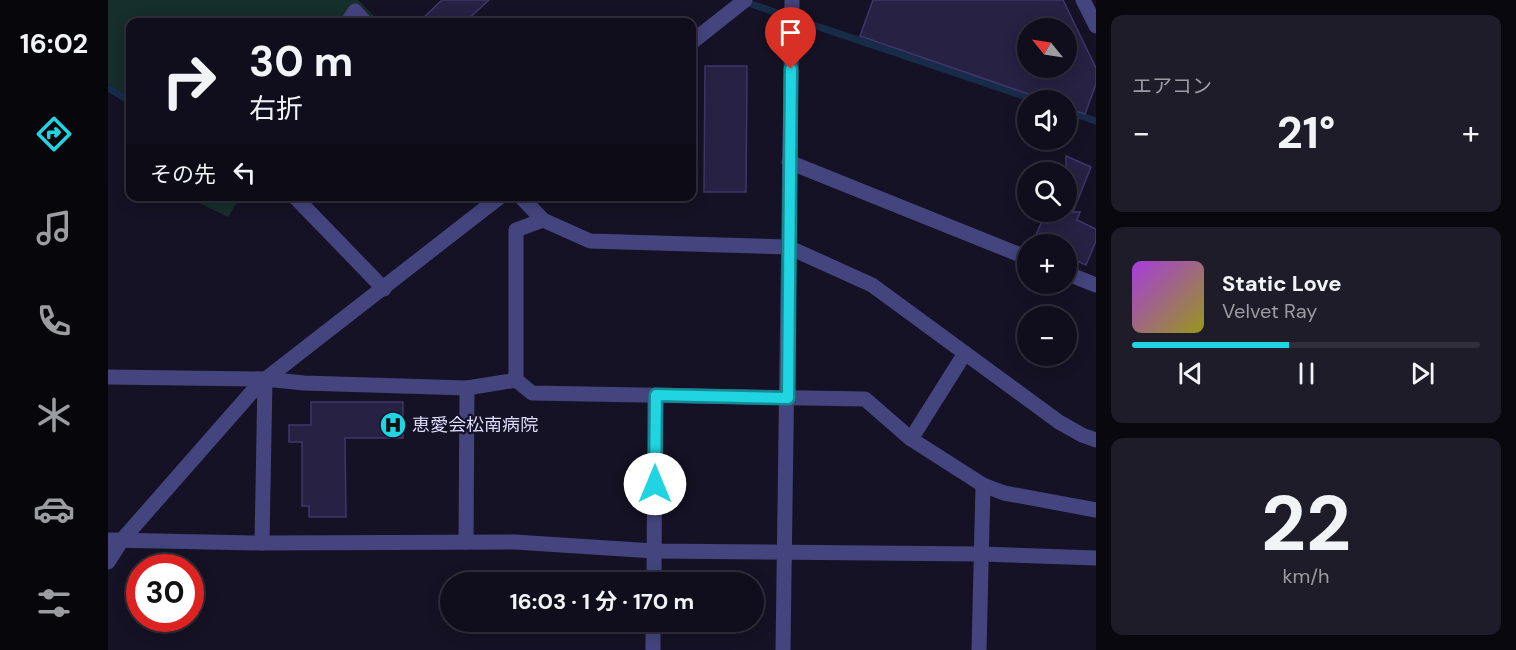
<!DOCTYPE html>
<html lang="ja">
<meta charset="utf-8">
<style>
body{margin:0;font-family:"DM Sans","Noto Sans JP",sans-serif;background:#1e1c29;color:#f1f3f6;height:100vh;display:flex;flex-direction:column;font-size:22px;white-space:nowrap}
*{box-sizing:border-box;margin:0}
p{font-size:20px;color:#9c9ca3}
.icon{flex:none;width:33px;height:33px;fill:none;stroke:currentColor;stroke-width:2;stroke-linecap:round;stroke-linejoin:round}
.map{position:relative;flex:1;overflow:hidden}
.side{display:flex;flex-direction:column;gap:15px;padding:15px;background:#09080f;width:420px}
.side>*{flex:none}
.guide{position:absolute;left:18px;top:18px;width:570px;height:183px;border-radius:12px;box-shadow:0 3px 15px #0003,0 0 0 2px #302e3b;background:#100e1c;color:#f1f3f6;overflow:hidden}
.needle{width:39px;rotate:300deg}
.tools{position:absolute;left:909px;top:18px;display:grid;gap:12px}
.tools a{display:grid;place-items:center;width:60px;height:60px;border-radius:50%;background:#100e1c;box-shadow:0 3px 15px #0003,0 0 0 2px #302e3b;font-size:30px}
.speed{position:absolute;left:18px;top:554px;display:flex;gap:12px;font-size:30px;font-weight:700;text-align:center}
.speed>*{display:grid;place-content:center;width:78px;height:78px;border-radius:50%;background:#100e1c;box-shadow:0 3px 15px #0003,0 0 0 2px #302e3b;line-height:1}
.speed .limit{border:9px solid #d22;background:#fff;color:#111}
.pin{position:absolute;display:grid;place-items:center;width:51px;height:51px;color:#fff;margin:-62px -26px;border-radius:50% 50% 50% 0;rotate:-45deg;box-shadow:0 0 6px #0007}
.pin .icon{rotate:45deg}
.me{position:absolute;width:66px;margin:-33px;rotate:0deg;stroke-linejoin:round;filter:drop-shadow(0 0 4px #0008)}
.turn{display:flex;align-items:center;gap:21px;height:126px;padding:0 24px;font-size:27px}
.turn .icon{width:78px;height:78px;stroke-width:2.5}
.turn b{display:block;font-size:42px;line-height:51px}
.then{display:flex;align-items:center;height:57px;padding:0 24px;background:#0003;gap:12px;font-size:22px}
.big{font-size:45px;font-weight:700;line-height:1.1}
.side .card{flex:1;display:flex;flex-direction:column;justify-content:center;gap:9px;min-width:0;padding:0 21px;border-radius:12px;background:#1e1c29}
.side .dial{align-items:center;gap:0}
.dial b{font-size:78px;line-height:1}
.song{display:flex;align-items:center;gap:18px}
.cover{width:72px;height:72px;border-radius:9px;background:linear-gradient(135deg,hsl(280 70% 55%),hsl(60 70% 35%))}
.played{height:6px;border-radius:3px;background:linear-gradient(90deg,#20d4e2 45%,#302e3b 45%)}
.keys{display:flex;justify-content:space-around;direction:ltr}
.heat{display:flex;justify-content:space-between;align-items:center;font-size:33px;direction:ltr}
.trip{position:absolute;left:332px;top:572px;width:324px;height:60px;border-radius:30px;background:#100e1c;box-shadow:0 3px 15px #0003,0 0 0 2px #302e3b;font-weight:700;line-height:60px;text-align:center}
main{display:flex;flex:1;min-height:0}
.menu{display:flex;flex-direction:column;width:108px;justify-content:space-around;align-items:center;background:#06060b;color:#9c9ca3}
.menu .icon{width:42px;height:42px}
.menu .active{color:#20d4e2}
.menu b{font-size:27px;color:#f1f3f6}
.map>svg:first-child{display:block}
.green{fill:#162e2c}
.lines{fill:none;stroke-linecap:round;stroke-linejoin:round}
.stream{stroke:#172c49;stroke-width:7}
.building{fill:#272143;stroke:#3f366c;stroke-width:1.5;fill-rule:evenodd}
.minor{stroke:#44447e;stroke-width:15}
.route-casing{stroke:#158a93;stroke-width:15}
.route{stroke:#20d4e2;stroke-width:10}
.labels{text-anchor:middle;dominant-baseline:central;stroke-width:4.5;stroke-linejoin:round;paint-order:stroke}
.poi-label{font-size:18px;fill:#dedbfa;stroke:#151225;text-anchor:start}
</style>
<main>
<nav class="menu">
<b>16:02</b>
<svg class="icon active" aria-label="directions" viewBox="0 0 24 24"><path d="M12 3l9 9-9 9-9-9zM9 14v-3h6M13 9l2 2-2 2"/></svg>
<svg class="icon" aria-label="music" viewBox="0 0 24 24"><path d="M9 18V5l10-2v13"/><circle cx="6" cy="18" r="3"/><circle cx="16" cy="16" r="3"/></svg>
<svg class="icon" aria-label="phone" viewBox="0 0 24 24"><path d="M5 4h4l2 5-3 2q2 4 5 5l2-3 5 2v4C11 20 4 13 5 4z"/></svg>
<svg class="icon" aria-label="climate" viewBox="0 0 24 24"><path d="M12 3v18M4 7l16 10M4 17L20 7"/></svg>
<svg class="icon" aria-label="car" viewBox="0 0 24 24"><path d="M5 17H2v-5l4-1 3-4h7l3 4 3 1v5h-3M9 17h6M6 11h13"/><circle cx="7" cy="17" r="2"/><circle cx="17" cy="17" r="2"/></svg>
<svg class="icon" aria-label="filters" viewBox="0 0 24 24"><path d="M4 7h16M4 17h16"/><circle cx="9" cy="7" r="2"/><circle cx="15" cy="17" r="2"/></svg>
</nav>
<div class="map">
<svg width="988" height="650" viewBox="0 0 988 650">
<rect width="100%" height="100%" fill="#151225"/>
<!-- green -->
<g class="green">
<polygon points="0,0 250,0 272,22 22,22 22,97 0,84"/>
<polygon points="79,197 132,197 120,217"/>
</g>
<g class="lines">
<!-- stream -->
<g class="stream">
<polyline points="634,1 928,100"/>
<polyline points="0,88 22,101"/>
<polyline points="958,111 988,121"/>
</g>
</g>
<!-- building -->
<g class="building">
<polygon points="334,0 381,0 357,22 311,22"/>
<path d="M765,0H955L988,68V84L977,114L958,108V100H938L752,36ZM920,28H958V68H920Z"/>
<polygon points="597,66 639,66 638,192 596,192"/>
<polygon points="958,156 983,167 965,212 972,212 969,220 988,229 988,241 978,265 958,256 958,244 924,244 938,212 958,212"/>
<polygon points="203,402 295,402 295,438 237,438 238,517 201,517 201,506 194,506 194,442 181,442 181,425 203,425"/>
</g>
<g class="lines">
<!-- minor -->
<g class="minor">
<polyline points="975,0 988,26"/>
<polyline points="240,22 247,11 257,22"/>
<polyline points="584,42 637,0"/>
<polyline points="681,162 920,258"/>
<polyline points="186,196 276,289"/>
<polyline points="412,196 435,220 482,241 680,247 764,285 951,422 974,435 988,440"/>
<polyline points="958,273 988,285"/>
<polyline points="0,377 157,379 196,383 359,388 408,380 424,393 757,399 803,439 875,485 896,493 988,510"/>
<polyline points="408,380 408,230 435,220"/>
<polyline points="803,439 857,353"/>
<polyline points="0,540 154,543 407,542 546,551 872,554 988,558"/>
<polyline points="358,542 359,388"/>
<polyline points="154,543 157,379"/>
<polyline points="0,562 14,540 150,385 393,196"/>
<polyline points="546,582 547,395"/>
<polyline points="545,650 545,621"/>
<polyline points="675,650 684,0"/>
<polyline points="871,650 875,485"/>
</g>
</g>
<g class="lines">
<defs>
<polyline id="route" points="547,484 548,395 680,398 683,69"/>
</defs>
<!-- route casing -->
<use href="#route" class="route-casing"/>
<!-- route -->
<use href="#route" class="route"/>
</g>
<!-- icons -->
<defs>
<symbol id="hospital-disc" viewBox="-11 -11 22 22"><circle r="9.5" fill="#20d4e2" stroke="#151225"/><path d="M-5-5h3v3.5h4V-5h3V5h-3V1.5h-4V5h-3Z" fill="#111"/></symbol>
</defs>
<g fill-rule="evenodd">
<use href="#hospital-disc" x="270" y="410" width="30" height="30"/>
</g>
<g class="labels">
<!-- poi labels -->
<g class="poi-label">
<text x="304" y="425">恵愛会松南病院</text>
</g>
</g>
</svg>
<div class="tools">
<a><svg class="needle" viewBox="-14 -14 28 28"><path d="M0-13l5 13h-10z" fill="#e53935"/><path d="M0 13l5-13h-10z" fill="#9c9ca3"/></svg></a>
<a><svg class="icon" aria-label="sound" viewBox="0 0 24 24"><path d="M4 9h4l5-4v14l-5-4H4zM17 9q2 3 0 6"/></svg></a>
<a><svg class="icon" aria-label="search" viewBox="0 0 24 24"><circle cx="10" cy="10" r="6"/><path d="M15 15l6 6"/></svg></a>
<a>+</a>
<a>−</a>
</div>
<div class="speed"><div class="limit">30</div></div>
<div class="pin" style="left:683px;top:69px;background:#d93025"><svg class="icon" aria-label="arrive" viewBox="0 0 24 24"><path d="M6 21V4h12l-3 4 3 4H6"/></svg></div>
<svg class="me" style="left:547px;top:484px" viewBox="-20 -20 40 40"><circle r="19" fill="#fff"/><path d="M0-13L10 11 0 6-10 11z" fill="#20d4e2"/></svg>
<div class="trip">16:03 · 1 分 · 170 m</div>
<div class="guide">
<div class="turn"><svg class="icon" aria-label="right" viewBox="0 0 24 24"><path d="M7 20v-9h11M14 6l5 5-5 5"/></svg><div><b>30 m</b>右折</div></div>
<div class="then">その先<svg class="icon" aria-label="left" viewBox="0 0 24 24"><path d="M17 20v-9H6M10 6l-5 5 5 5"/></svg></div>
</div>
</div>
<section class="side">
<div class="card"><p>エアコン</p>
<div class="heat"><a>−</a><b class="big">21°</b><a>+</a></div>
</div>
<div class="card">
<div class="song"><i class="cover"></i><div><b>Static Love</b><p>Velvet Ray</p></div></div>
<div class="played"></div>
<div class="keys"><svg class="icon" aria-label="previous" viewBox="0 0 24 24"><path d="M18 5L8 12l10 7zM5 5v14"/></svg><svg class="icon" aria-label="pause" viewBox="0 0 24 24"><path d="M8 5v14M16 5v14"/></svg><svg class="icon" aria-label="next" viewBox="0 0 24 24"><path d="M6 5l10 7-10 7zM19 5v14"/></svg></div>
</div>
<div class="card dial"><b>22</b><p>km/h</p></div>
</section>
</main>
